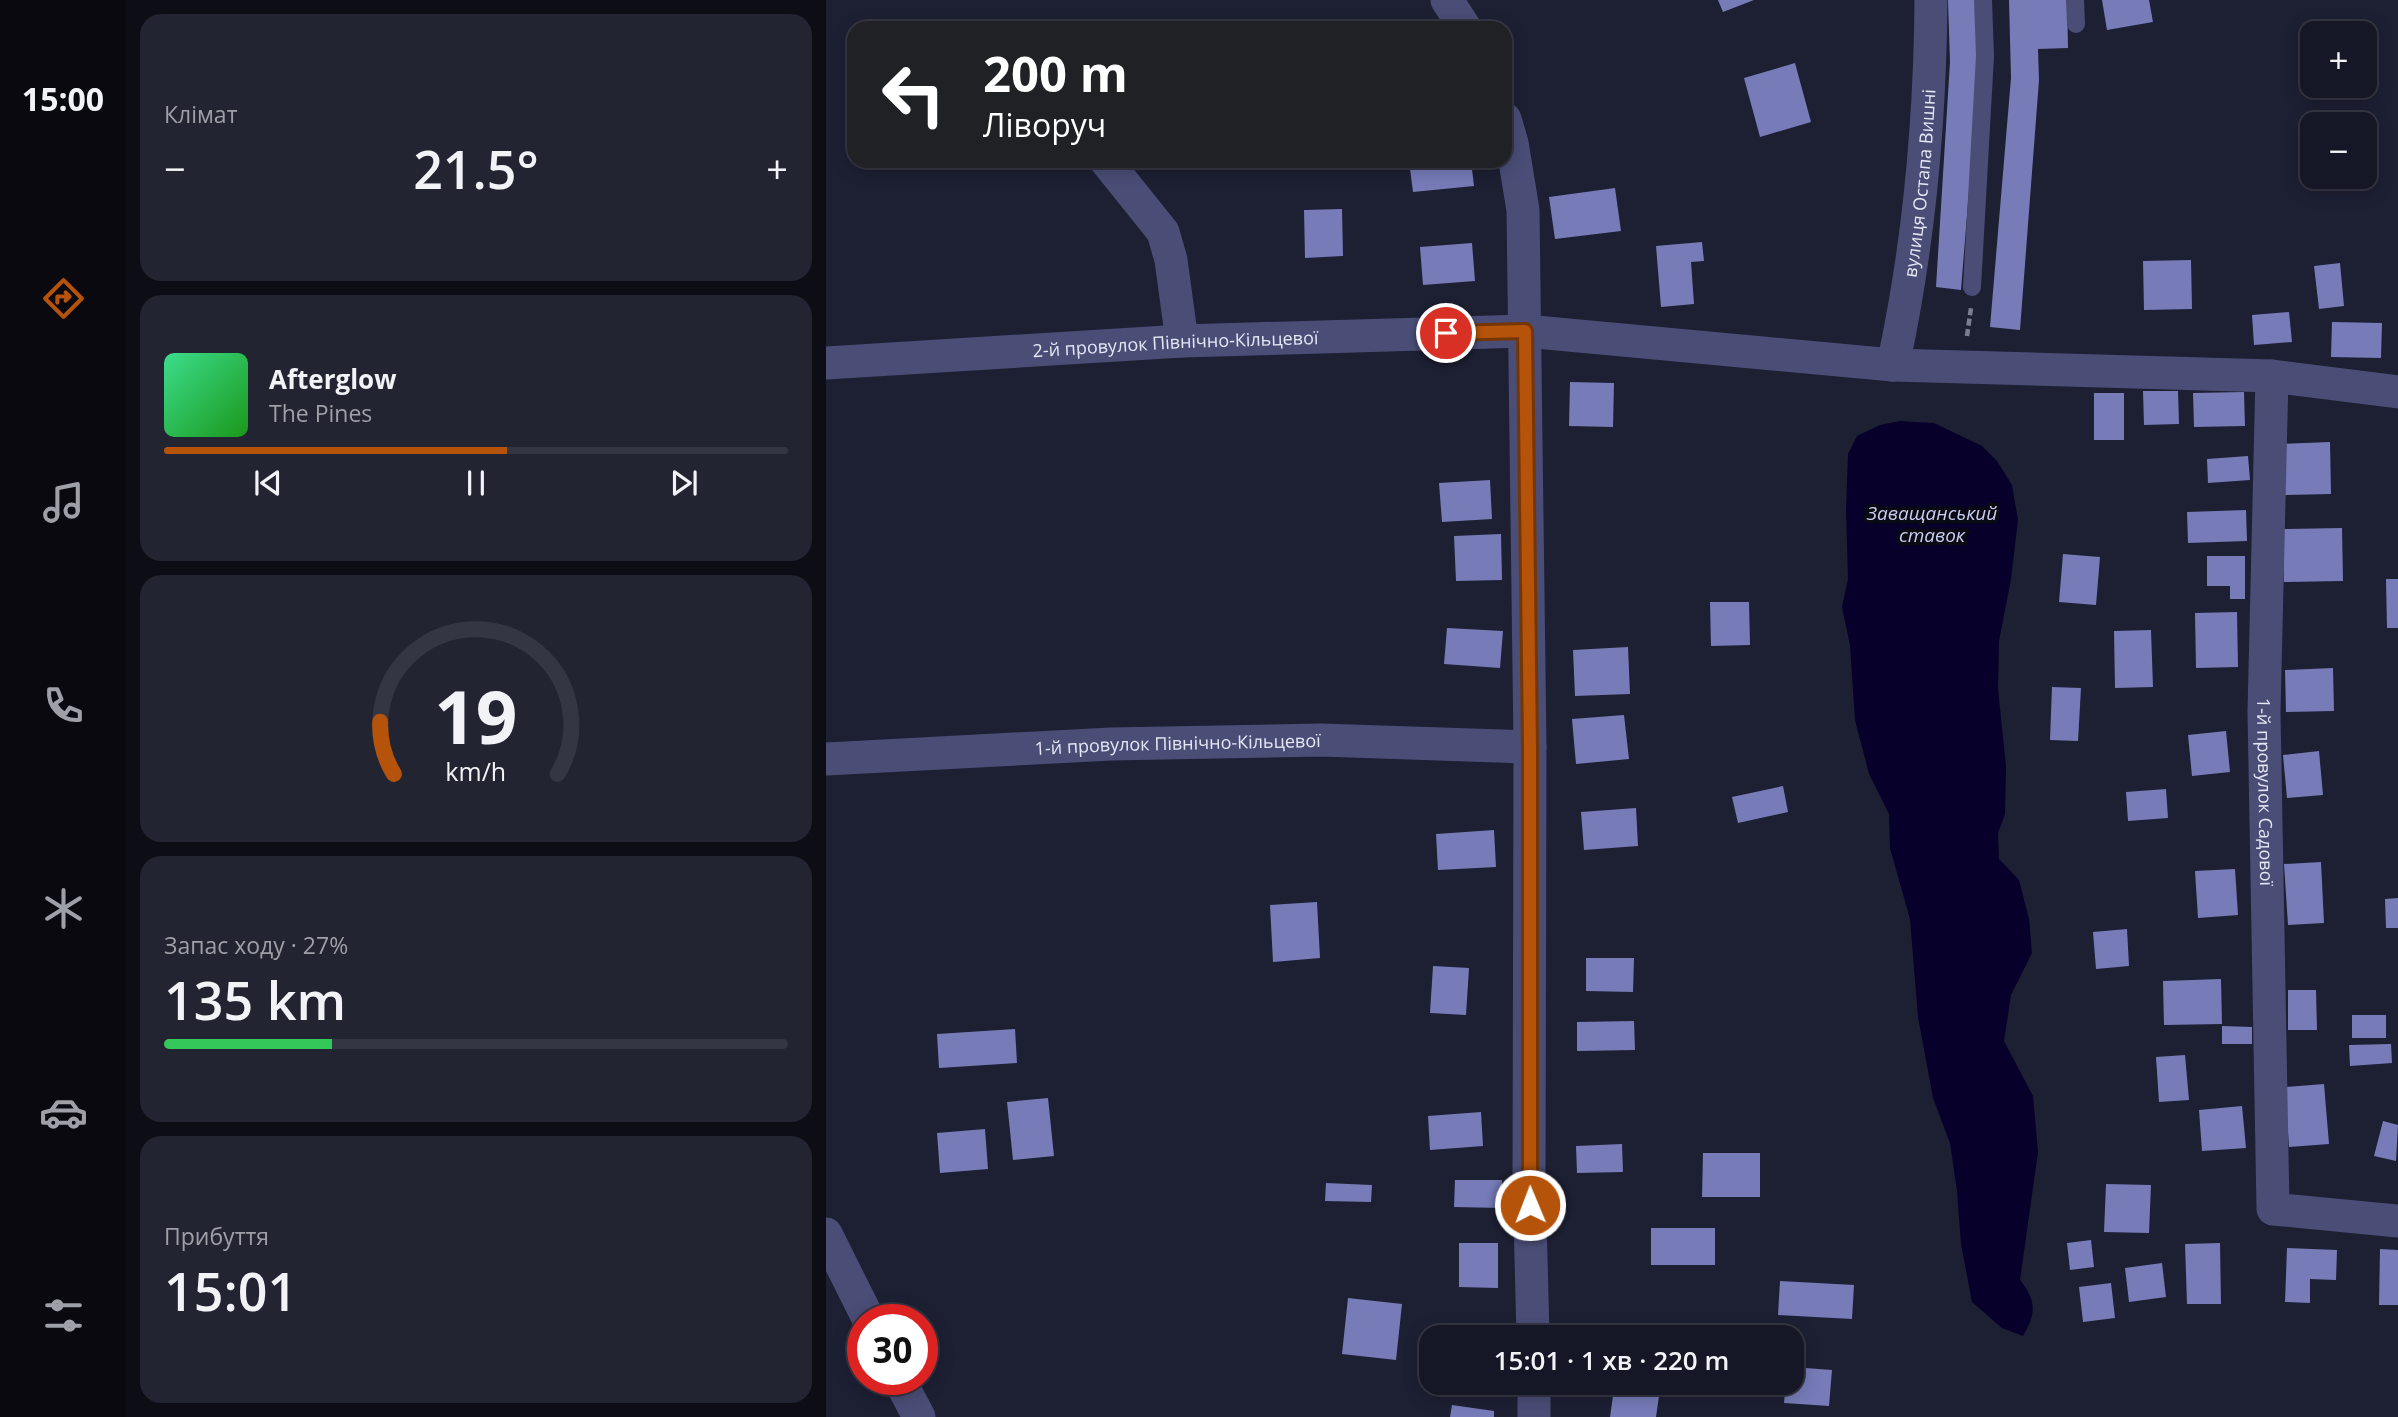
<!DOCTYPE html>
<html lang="uk">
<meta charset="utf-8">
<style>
body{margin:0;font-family:"Open Sans",sans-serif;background:#232432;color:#f1f3f6;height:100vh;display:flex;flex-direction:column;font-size:26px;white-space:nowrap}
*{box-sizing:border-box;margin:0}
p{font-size:23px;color:#9e9fa7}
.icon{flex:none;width:38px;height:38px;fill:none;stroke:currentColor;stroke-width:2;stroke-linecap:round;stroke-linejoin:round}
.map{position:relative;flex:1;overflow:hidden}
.side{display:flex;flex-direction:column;gap:14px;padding:14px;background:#0c0d15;width:700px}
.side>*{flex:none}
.guide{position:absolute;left:21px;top:21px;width:665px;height:147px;border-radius:21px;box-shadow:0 4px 18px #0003,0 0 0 2px #353643;background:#202124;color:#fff;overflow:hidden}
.fabs{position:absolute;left:1474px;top:21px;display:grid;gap:14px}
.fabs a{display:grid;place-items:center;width:77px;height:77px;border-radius:14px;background:#161726;box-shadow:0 4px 18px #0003,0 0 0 2px #353643;font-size:35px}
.speed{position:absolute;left:21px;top:1304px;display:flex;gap:14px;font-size:35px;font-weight:700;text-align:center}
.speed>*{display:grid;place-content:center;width:91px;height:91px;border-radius:50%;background:#161726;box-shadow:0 4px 18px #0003,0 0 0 2px #353643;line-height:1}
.speed .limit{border:10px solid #d22;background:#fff;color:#111}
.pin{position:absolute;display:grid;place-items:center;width:60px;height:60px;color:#fff;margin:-30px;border:4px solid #fff;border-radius:50%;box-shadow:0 2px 7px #0007}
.me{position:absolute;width:77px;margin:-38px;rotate:359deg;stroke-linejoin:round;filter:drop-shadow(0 0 5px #0008)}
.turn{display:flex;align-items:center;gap:24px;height:147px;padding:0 21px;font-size:32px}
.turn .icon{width:91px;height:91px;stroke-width:2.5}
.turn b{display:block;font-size:49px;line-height:60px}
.big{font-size:52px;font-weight:600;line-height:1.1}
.side .widget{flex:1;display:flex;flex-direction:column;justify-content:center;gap:10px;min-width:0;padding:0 24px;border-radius:21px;background:#232432}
.side .dial{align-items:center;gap:0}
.dial svg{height:182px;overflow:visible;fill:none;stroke:#353643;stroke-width:7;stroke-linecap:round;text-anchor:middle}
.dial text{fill:#f1f3f6;stroke:none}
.song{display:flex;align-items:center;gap:21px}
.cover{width:84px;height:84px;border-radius:10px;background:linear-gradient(135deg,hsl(150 70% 55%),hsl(120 70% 35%))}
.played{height:7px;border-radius:4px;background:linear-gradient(90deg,#b45309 55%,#353643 55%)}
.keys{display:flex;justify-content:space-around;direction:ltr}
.heat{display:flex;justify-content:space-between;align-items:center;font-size:38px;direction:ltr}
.charge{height:10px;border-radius:5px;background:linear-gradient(90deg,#34c759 27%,#353643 0)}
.trip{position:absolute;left:593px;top:1325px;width:385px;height:70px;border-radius:21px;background:#161726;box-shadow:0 4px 18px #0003,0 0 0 2px #353643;font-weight:600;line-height:70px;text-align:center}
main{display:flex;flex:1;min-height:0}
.menu{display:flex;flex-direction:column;width:126px;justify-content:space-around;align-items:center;background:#09090f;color:#9e9fa7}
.menu .icon{width:49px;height:49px}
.menu .active{color:#b45309}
.menu b{font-size:32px;color:#f1f3f6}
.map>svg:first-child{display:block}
.water{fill:#06002b}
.building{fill:#777cb9}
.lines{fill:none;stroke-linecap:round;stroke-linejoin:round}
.path{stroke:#7d7f90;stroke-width:4.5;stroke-dasharray:7 3.5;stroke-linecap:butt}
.lane{stroke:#4a4d76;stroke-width:18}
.street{stroke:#4a4d76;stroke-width:33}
.route-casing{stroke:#753606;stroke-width:18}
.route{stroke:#b45309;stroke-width:12}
.labels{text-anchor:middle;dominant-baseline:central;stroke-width:7;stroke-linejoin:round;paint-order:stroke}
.street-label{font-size:18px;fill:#e5e7f5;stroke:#090a12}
.water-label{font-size:19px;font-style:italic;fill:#c9cdf1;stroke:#090a12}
</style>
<main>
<nav class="menu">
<b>15:00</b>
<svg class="icon active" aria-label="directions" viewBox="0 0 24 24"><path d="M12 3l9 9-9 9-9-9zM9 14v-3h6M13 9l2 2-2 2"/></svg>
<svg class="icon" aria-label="music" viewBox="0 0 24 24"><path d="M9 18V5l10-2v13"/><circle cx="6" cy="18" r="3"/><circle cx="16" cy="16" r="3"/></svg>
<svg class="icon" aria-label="phone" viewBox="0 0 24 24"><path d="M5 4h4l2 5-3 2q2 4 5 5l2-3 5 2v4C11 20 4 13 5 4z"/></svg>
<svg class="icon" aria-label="climate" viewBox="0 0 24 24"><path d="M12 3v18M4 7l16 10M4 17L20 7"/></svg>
<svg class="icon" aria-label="car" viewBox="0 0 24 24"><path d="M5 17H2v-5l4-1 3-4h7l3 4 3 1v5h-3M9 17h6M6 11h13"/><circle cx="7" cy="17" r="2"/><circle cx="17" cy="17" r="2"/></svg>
<svg class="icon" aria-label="filters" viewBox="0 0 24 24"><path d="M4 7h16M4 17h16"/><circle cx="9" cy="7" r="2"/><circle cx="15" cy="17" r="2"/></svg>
</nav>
<section class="side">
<div class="widget"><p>Клімат</p>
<div class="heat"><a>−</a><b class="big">21.5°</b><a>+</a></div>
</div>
<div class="widget">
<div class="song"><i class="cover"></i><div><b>Afterglow</b><p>The Pines</p></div></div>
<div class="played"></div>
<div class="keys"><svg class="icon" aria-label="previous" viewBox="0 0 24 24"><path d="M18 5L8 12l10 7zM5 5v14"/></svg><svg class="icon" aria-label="pause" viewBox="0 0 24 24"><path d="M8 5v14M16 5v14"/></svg><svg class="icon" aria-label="next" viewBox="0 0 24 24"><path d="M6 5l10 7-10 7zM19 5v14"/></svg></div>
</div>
<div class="widget dial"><svg viewBox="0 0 100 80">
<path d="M14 69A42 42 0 1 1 86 69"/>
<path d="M14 69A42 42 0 0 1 8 46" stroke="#b45309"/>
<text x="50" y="56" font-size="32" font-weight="700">19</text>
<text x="50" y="72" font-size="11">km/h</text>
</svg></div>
<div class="widget"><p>Запас ходу · 27%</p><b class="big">135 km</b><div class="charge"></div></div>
<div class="widget"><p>Прибуття</p><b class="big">15:01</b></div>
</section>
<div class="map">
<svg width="1572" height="1417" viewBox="0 0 1572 1417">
<rect width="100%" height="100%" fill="#1d1f33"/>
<!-- water -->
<path class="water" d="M1074,421L1108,423L1156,446L1171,461L1186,485L1192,520L1185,579L1173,641L1172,689L1180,766L1179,814L1172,833L1173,859L1193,880L1203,919L1206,953L1185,995L1178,1041L1207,1096L1212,1152L1194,1280C1211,1301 1210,1314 1197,1336L1176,1328L1146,1302L1135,1244L1131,1191L1124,1143L1107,1098L1092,1017L1084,919L1064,848L1063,814L1043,774L1029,720L1024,645L1016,607L1022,579L1020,510L1022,454L1031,436L1054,425Z"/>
<!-- building -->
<g class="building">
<polygon points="892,0 928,0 897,12"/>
<polygon points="1122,0 1151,0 1153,65 1135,290 1110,287 1124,62"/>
<polygon points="1183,0 1241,0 1242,48 1212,49 1213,80 1194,330 1164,327 1185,78"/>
<polygon points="1276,0 1323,0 1327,22 1281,30"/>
<polygon points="969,63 985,122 934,137 918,78"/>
<polygon points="583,161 645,161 648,186 587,192"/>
<polygon points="789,188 795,231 729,239 723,197"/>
<polygon points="516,209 517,256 479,258 478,210"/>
<polygon points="876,242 878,261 865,262 868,304 835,307 830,246"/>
<polygon points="646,243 649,281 597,285 594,247"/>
<polygon points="1365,260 1366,309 1318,310 1317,261"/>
<polygon points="1514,263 1518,306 1493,309 1488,266"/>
<polygon points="1463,312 1466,342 1428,345 1426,315"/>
<polygon points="1506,322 1556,323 1555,358 1505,357"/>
<polygon points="744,382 788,383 787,427 743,426"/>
<polygon points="1317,391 1352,391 1353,424 1318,425"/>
<polygon points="1418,392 1419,426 1368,427 1367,393"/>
<rect x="1268" y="393" width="30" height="47"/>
<polygon points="1504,442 1505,494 1456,495 1454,444"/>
<polygon points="1422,456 1424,480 1382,483 1381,459"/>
<polygon points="664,480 666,519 616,522 613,483"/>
<polygon points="1420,510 1421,541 1362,543 1361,512"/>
<polygon points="1516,528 1517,581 1458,582 1457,529"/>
<polygon points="675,534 676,580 630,581 628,536"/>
<polygon points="1237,554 1274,557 1270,605 1233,602"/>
<polygon points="1381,556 1419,556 1419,599 1404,599 1404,586 1381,586"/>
<polygon points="1560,579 1572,579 1572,628 1561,628"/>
<polygon points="884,602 923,602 924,645 885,646"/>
<polygon points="1411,612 1412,667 1370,668 1369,613"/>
<polygon points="621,628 677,631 674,668 618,664"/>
<polygon points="1325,630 1327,687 1289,688 1288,631"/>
<polygon points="802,647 804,694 749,696 747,650"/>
<polygon points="1507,668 1508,711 1460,712 1459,670"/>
<polygon points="1226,687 1255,688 1252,741 1224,740"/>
<polygon points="798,715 803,759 750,764 746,719"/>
<polygon points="1400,731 1404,772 1366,776 1362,735"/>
<polygon points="1493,751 1497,795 1461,798 1457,755"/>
<polygon points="957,786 962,812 912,823 906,797"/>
<polygon points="1340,789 1342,818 1302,821 1300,792"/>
<polygon points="810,808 812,846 758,850 755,812"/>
<polygon points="668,830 670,867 612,870 610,834"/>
<polygon points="1495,862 1498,923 1462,925 1458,864"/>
<polygon points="1409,869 1412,915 1372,918 1369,871"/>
<polygon points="1572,898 1572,928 1560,928 1559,899"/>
<polygon points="491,902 494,958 447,962 444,905"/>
<polygon points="1301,929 1303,966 1270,969 1267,932"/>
<polygon points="760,958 808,958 807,992 760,991"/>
<polygon points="607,966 643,968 640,1015 604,1013"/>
<polygon points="1395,979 1396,1024 1338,1025 1337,981"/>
<polygon points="1462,990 1490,990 1491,1030 1462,1030"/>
<rect x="1526" y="1015" width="34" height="23"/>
<polygon points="808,1021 809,1050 751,1051 751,1022"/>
<polygon points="1396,1026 1426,1027 1426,1044 1396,1044"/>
<polygon points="189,1029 191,1063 113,1068 111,1034"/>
<polygon points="1565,1044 1566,1063 1524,1066 1523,1045"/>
<polygon points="1359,1055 1363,1100 1333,1102 1330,1057"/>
<polygon points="1498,1084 1503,1144 1463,1147 1459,1087"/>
<polygon points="222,1098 228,1156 187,1160 181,1102"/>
<polygon points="1416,1106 1420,1148 1376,1151 1373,1110"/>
<polygon points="655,1112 657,1146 604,1150 602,1116"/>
<polygon points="1557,1121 1572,1125 1570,1161 1548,1156"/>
<polygon points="159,1129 162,1169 114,1173 111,1133"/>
<polygon points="796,1144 797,1172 751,1173 750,1146"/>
<polygon points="877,1153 934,1153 934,1197 876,1197"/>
<polygon points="629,1180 676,1180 676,1208 628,1207"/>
<polygon points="500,1183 546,1185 545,1202 499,1201"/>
<polygon points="1280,1184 1325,1185 1323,1233 1278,1232"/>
<rect x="825" y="1228" width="64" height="37"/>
<polygon points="1265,1240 1268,1267 1244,1270 1241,1243"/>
<polygon points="633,1243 672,1243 672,1288 633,1287"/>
<polygon points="1394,1243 1395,1304 1361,1304 1359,1244"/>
<polygon points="1461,1248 1511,1250 1510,1280 1484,1279 1484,1303 1459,1302"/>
<polygon points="1554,1249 1572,1250 1572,1305 1553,1305"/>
<polygon points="1336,1263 1340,1297 1303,1302 1299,1268"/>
<polygon points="954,1281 1028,1285 1026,1319 952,1315"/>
<polygon points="1285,1283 1289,1318 1257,1322 1253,1287"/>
<polygon points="522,1298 576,1304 570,1360 516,1354"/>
<polygon points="966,1367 1006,1370 1003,1406 958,1403 960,1382 966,1382"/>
<polygon points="789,1382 835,1382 830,1417 784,1417"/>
<polygon points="626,1405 668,1411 668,1417 624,1417"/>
</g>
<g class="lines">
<!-- path -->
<polyline class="path" points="1141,336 1145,308"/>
<!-- lane -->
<g class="lane">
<polyline points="1249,0 1250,24"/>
<polyline points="1146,287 1159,56 1157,0"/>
</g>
<!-- street -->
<g class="street">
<polyline points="621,0 639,28"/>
<polyline points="679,119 686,143 697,210 704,747 703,1178 707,1337"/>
<polyline points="280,161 337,232 345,260 356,341"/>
<path id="s1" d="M0,363L356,341L699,331L1067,365L1446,376L1572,392"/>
<path id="s2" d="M1067,365C1093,245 1104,123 1105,0"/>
<path id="s3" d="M1446,376L1438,712L1447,1209L1572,1221"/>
<path id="s4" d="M0,759L285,744L495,740L704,747"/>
<polyline points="0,1234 43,1320"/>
<polyline points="73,1379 93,1417"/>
<polyline points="708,1382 708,1417"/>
</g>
</g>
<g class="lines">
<defs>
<polyline id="route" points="620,333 699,331 704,747 704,1205"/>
</defs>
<!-- route casing -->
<use href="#route" class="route-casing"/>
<!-- route -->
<use href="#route" class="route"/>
</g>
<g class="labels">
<!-- street labels -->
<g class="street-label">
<text stroke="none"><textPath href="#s2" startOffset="184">вулиця Остапа Вишні</textPath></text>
<text stroke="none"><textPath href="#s1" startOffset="350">2-й провулок Північно-Кільцевої</textPath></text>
<text stroke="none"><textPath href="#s4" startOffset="352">1-й провулок Північно-Кільцевої</textPath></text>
<text stroke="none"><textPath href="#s3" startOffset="416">1-й провулок Садової</textPath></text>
</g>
<!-- water labels -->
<g class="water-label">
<text x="1106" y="513">Заващанський<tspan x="1106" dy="22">ставок</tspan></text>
</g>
</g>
</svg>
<div class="fabs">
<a>+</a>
<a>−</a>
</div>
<div class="speed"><div class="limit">30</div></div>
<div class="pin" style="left:620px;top:333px;background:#d93025"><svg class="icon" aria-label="arrive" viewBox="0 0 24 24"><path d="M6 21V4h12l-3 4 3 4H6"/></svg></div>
<svg class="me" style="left:704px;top:1205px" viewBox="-20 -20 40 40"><circle r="17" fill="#b45309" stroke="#fff" stroke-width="3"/><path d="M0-11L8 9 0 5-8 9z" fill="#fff"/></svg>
<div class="trip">15:01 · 1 хв · 220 m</div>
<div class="guide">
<div class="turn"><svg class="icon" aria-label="left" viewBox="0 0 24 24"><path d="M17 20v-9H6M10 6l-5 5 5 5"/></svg><div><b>200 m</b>Ліворуч</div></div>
</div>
</div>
</main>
